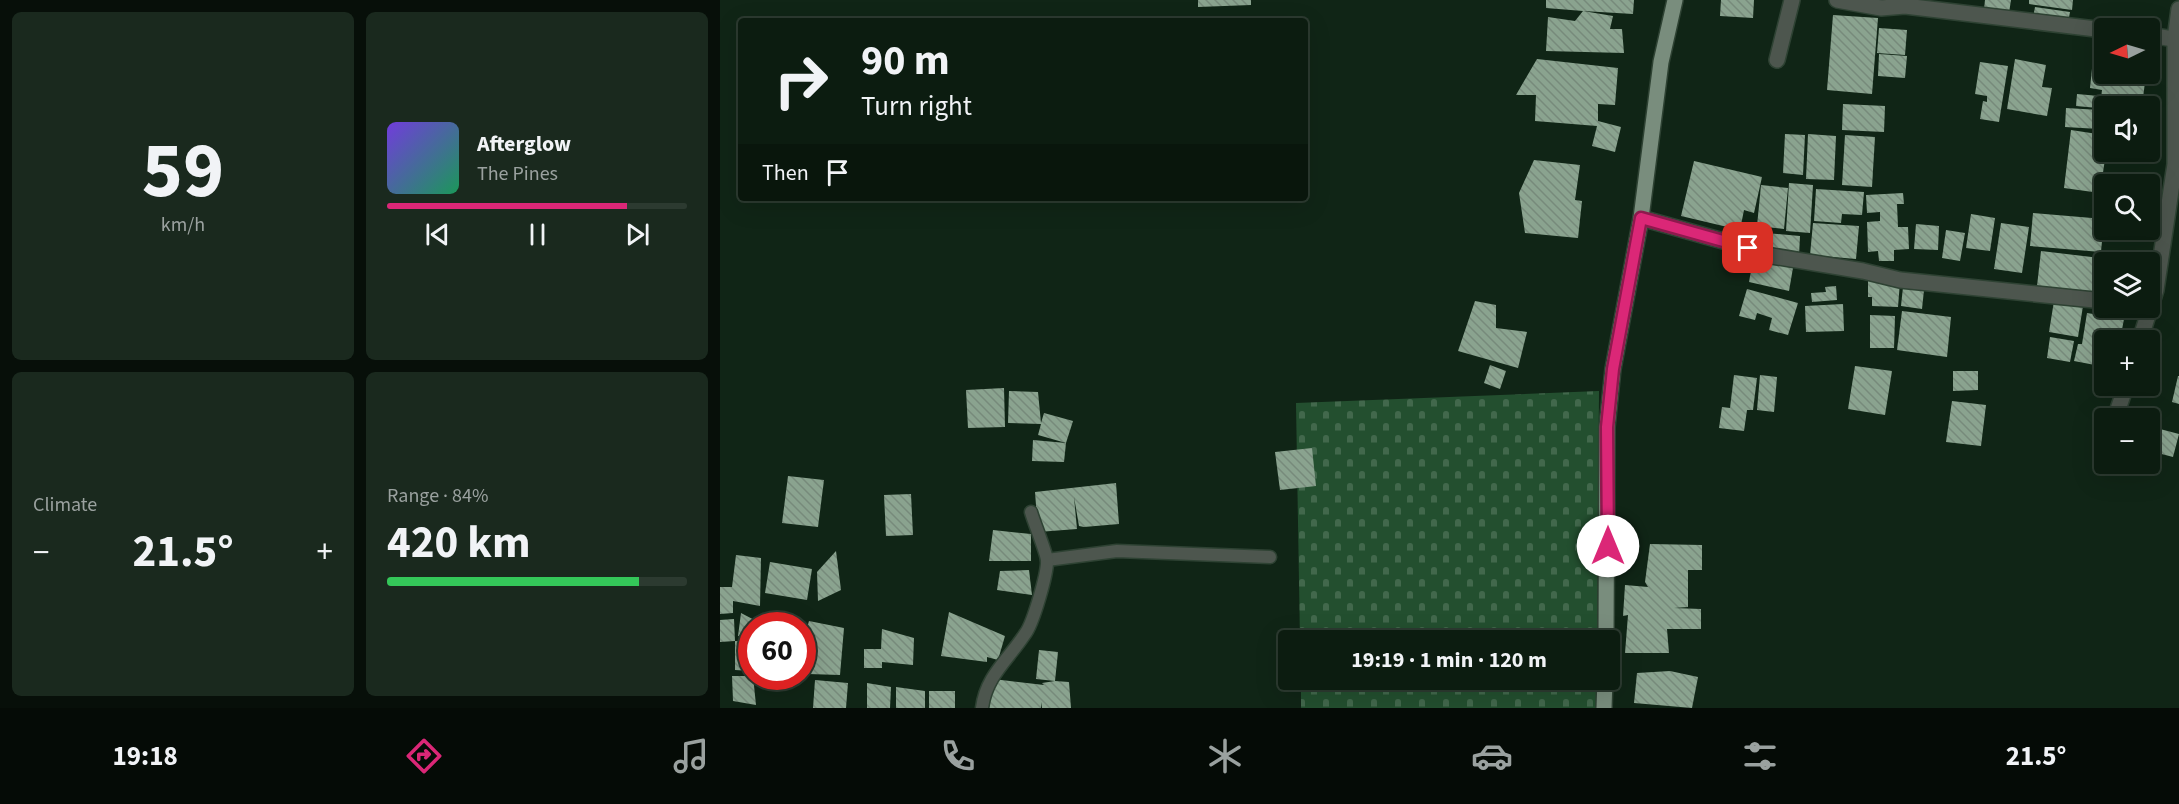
<!DOCTYPE html>
<meta charset="utf-8">
<style>
body{margin:0;font-family:"Source Sans 3",sans-serif;background:#1a291e;color:#f1f3f6;height:100vh;display:flex;flex-direction:column;font-size:22px;white-space:nowrap}
*{box-sizing:border-box;margin:0}
p{font-size:20px;color:#9aa19f}
.icon{flex:none;width:33px;height:33px;fill:none;stroke:currentColor;stroke-width:2;stroke-linecap:round;stroke-linejoin:round}
.map{position:relative;flex:1;overflow:hidden}
.side{display:flex;flex-direction:column;gap:12px;padding:12px;background:#070f09;width:720px}
.side>*{flex:none}
.banner{position:absolute;left:18px;top:18px;width:570px;height:183px;border-radius:6px;box-shadow:0 6px 24px #0002,0 0 0 2px #2c3a30;background:#0c1c10;color:#f1f3f6;overflow:hidden}
.needle{width:39px;rotate:265deg}
.buttons{position:absolute;left:1374px;top:18px;display:grid;gap:12px}
.buttons a{display:grid;place-items:center;width:66px;height:66px;border-radius:6px;background:#0c1c10;box-shadow:0 6px 24px #0002,0 0 0 2px #2c3a30;font-size:30px}
.speed{position:absolute;left:18px;top:612px;display:flex;gap:12px;font-size:30px;font-weight:700;text-align:center}
.speed>*{display:grid;place-content:center;width:78px;height:78px;border-radius:50%;background:#0c1c10;box-shadow:0 6px 24px #0002,0 0 0 2px #2c3a30;line-height:1}
.speed .limit{border:9px solid #d22;background:#fff;color:#111}
.pin{position:absolute;display:grid;place-items:center;width:51px;height:51px;color:#fff;margin:-26px;border-radius:12px;box-shadow:0 3px 9px #0006}
.me{position:absolute;width:66px;margin:-33px;rotate:0deg;stroke-linejoin:round;filter:drop-shadow(0 0 4px #0008)}
.turn{display:flex;align-items:center;gap:21px;height:126px;padding:0 24px;font-size:27px}
.turn .icon{width:78px;height:78px;stroke-width:2.5}
.turn b{display:block;font-size:42px;line-height:51px}
.then{display:flex;align-items:center;height:57px;padding:0 24px;background:#0003;gap:12px;font-size:22px}
.big{font-size:45px;font-weight:700;line-height:1.1}
.side .tile{flex:1;display:flex;flex-direction:column;justify-content:center;gap:9px;min-width:0;padding:0 21px;border-radius:9px;background:#1a291e}
.side .dial{align-items:center;gap:0}
.dial b{font-size:78px;line-height:1}
.song{display:flex;align-items:center;gap:18px}
.cover{width:72px;height:72px;border-radius:9px;background:linear-gradient(135deg,hsl(260 70% 55%),hsl(150 70% 35%))}
.played{height:6px;border-radius:3px;background:linear-gradient(90deg,#db2777 80%,#2c3a30 80%)}
.keys{display:flex;justify-content:space-around;direction:ltr}
.heat{display:flex;justify-content:space-between;align-items:center;font-size:33px;direction:ltr}
.charge{height:9px;border-radius:4px;background:linear-gradient(90deg,#34c759 84%,#2c3a30 0)}
.side .tiles{flex:1;display:grid;gap:12px;grid-template-columns:repeat(2,1fr)}
.trip{position:absolute;left:558px;top:630px;width:342px;height:60px;border-radius:6px;background:#0c1c10;box-shadow:0 6px 24px #0002,0 0 0 2px #2c3a30;font-weight:700;line-height:60px;text-align:center}
.tabs{display:flex;height:96px;justify-content:space-around;align-items:center;background:#050b06;color:#9aa19f}
.tabs .icon{width:42px;height:42px}
.tabs .on{color:#db2777}
.tabs b{font-size:27px;color:#f1f3f6}
main{display:flex;flex:1;min-height:0}
.map>svg:first-child{display:block}
.cemetery{fill:url(#cemetery-stones)}
.building{fill:url(#building-back-hatch)}
.lines{fill:none;stroke-linecap:round;stroke-linejoin:round}
.service-casing{stroke:#2e4233;stroke-width:15}
.minor-casing{stroke:#2e4233;stroke-width:18}
.primary-casing{stroke:#2e4233;stroke-width:18}
.service{stroke:#4d564e;stroke-width:12}
.minor{stroke:#4d564e;stroke-width:15}
.primary{stroke:#798d7d;stroke-width:15}
.route-casing{stroke:#8e194d;stroke-width:15}
.route{stroke:#db2777;stroke-width:10}
</style>
<main>
<section class="side">
<div class="tiles">
<div class="tile dial"><b>59</b><p>km/h</p></div>
<div class="tile">
<div class="song"><i class="cover"></i><div><b>Afterglow</b><p>The Pines</p></div></div>
<div class="played"></div>
<div class="keys"><svg class="icon" aria-label="previous" viewBox="0 0 24 24"><path d="M18 5L8 12l10 7zM5 5v14"/></svg><svg class="icon" aria-label="pause" viewBox="0 0 24 24"><path d="M8 5v14M16 5v14"/></svg><svg class="icon" aria-label="next" viewBox="0 0 24 24"><path d="M6 5l10 7-10 7zM19 5v14"/></svg></div>
</div>
<div class="tile"><p>Climate</p>
<div class="heat"><a>−</a><b class="big">21.5°</b><a>+</a></div>
</div>
<div class="tile"><p>Range · 84%</p><b class="big">420 km</b><div class="charge"></div></div>
</div>
</section>
<div class="map">
<svg width="1459" height="708" viewBox="0 0 1459 708">
<defs>
<pattern id="cemetery-stones" width="16" height="16" patternUnits="userSpaceOnUse" patternTransform="scale(1.5)"><rect width="16" height="16" fill="#234f2f"/><path d="M2 7V4a2 2 0 0 1 4 0v3zM10 15v-3a2 2 0 0 1 4 0v3z" fill="#42684c"/></pattern>
<pattern id="building-back-hatch" width="6" height="6" patternUnits="userSpaceOnUse" patternTransform="scale(1.5)"><rect width="6" height="6" fill="#8aa38f"/><path d="M-1 5l2 2M0 0l6 6M5-1l2 2" fill="none" stroke="#778a7b"/></pattern>
</defs>
<rect width="100%" height="100%" fill="#102516"/>
<!-- cemetery -->
<g class="cemetery">
<polygon points="879,391 877,640 580,640 576,403"/>
<rect x="581" y="680" width="295" height="28"/>
</g>
<!-- building -->
<g class="building">
<polygon points="478,0 531,0 531,5 478,7"/>
<polygon points="826,0 914,0 913,14 863,11 893,16 890,29 902,29 904,53 826,51 828,17 855,21 863,11 826,8"/>
<polygon points="1001,0 1034,0 1033,18 1000,16"/>
<polygon points="1265,0 1291,0 1289,13 1264,9"/>
<polygon points="1309,0 1353,0 1352,10 1309,4"/>
<polygon points="1315,7 1350,12 1348,23 1313,18"/>
<polygon points="1113,15 1158,18 1152,94 1107,90"/>
<polygon points="1159,28 1187,30 1185,55 1157,53"/>
<polygon points="1159,54 1187,56 1185,78 1158,76"/>
<polygon points="817,59 898,68 895,105 878,104 878,121 901,127 895,152 872,146 877,126 815,121 816,95 796,95"/>
<polygon points="1295,59 1326,65 1322,87 1332,88 1327,116 1287,109"/>
<polygon points="1373,59 1384,60 1384,74 1426,74 1422,106 1380,106 1382,90 1370,88"/>
<polygon points="1260,62 1288,66 1279,122 1260,119 1263,101 1267,102 1267,96 1255,94"/>
<polygon points="1357,94 1379,96 1378,108 1356,106"/>
<polygon points="1123,104 1165,106 1164,132 1122,130"/>
<polygon points="1346,108 1380,110 1379,129 1345,127"/>
<polygon points="1351,130 1384,135 1386,152 1380,193 1344,188"/>
<polygon points="1065,134 1085,135 1083,175 1063,173"/>
<polygon points="1088,134 1116,136 1114,180 1086,179"/>
<polygon points="1125,135 1155,137 1152,187 1122,185"/>
<polygon points="814,160 860,165 855,200 862,201 858,238 805,233 799,193"/>
<polygon points="974,161 1042,177 1034,213 1024,210 1020,230 961,216"/>
<polygon points="1069,183 1093,185 1090,233 1066,231"/>
<polygon points="1041,185 1068,188 1064,229 1037,226"/>
<polygon points="1096,189 1144,192 1142,215 1122,214 1121,223 1094,221"/>
<polygon points="1183,193 1184,204 1177,204 1178,227 1188,227 1189,249 1174,250 1174,261 1159,261 1158,251 1148,252 1147,222 1160,221 1160,212 1147,213 1146,195"/>
<polygon points="1313,213 1384,219 1381,252 1310,246"/>
<polygon points="1251,214 1275,218 1270,251 1246,248"/>
<polygon points="1093,223 1139,226 1136,259 1090,255"/>
<polygon points="1281,223 1309,227 1302,273 1274,269"/>
<polygon points="1196,224 1219,226 1218,250 1194,249"/>
<polygon points="1226,230 1245,233 1240,261 1222,258"/>
<polygon points="1046,233 1080,236 1079,256 1044,254"/>
<polygon points="1321,251 1380,258 1375,294 1317,286"/>
<polygon points="1034,254 1074,262 1069,291 1029,282"/>
<polygon points="1148,280 1180,282 1178,307 1152,306 1152,297 1148,297"/>
<polygon points="1116,286 1117,300 1092,302 1091,293 1106,292 1105,287"/>
<polygon points="1183,287 1204,290 1202,309 1181,306"/>
<polygon points="1027,289 1078,303 1068,335 1049,330 1052,318 1037,313 1035,320 1019,316"/>
<polygon points="755,301 776,305 776,328 807,332 798,368 738,351"/>
<polygon points="1334,301 1363,306 1358,337 1329,332"/>
<polygon points="1123,304 1124,331 1086,332 1085,306"/>
<polygon points="1182,311 1231,317 1227,357 1177,350"/>
<polygon points="1367,313 1404,319 1400,340 1384,340 1384,350 1378,349 1375,365 1354,361 1358,344 1362,344"/>
<polygon points="1150,315 1175,316 1174,348 1150,348"/>
<polygon points="1330,337 1354,341 1350,362 1327,358"/>
<polygon points="770,365 786,371 780,389 764,383"/>
<polygon points="1135,366 1172,371 1165,415 1128,409"/>
<polygon points="1233,371 1258,371 1258,390 1233,391"/>
<polygon points="1014,375 1037,378 1033,410 1027,410 1024,431 999,428 1002,407 1010,408"/>
<polygon points="1040,375 1057,377 1054,412 1037,410"/>
<polygon points="1458,376 1459,376 1459,404 1452,402"/>
<polygon points="284,388 285,427 248,428 246,390"/>
<polygon points="289,391 318,392 321,423 324,413 353,421 346,443 318,435 321,424 288,423"/>
<polygon points="1232,401 1266,405 1261,446 1226,442"/>
<polygon points="1440,429 1459,434 1453,457 1434,452"/>
<polygon points="313,440 346,443 344,462 312,461"/>
<polygon points="592,448 596,486 560,490 555,452"/>
<polygon points="68,476 104,480 98,527 62,523"/>
<polygon points="396,483 399,524 364,527 359,526 354,497 357,529 318,532 315,492"/>
<polygon points="191,494 193,535 166,536 164,495"/>
<polygon points="273,530 311,534 311,561 269,561"/>
<polygon points="930,544 982,545 982,570 968,570 968,607 954,608 981,609 981,629 947,629 949,653 905,653 908,615 903,616 905,585 928,587 925,582"/>
<polygon points="116,551 121,590 98,601 97,572"/>
<polygon points="16,555 41,558 40,606 13,601 13,613 0,614 0,587 12,587"/>
<polygon points="50,562 92,569 87,600 45,593"/>
<polygon points="309,570 312,595 277,590 280,571"/>
<polygon points="229,612 285,636 278,660 267,657 267,662 221,656"/>
<polygon points="21,613 46,626 32,626 32,638 18,636"/>
<polygon points="14,619 15,641 32,642 32,671 15,670 15,641 0,642 0,620"/>
<polygon points="89,621 124,628 120,675 88,674 87,635 85,669 82,669 82,628 87,628"/>
<polygon points="162,629 194,638 193,665 162,662 162,668 144,668 144,649 161,649"/>
<polygon points="319,650 338,652 335,681 349,682 351,708 322,708 322,702 321,708 269,708 273,679 324,685 322,683 335,681 316,679"/>
<polygon points="950,671 978,677 972,708 914,703 917,673"/>
<polygon points="12,676 33,676 36,705 13,701"/>
<polygon points="95,680 128,683 126,708 93,708"/>
<polygon points="147,683 171,687 170,708 147,708"/>
<polygon points="176,687 205,691 205,708 176,708"/>
<rect x="209" y="691" width="26" height="17"/>
</g>
<g class="lines">
<defs>
<g id="service">
<polyline points="327,560 397,551 550,557"/>
<path d="M262,708C266,676 288,660 305,634C313,624 328,572 327,560C326,551 314,523 311,512"/>
</g>
<g id="minor">
<polyline points="1117,0 1161,8 1185,6 1384,30"/>
<polyline points="1430,35 1459,40"/>
<polyline points="1057,60 1072,0"/>
<polyline points="921,218 1028,248 1046,255 1143,271 1180,280 1384,301"/>
<polyline points="1420,340 1436,290 1455,164 1455,39 1459,9"/>
<polyline points="1395,418 1406,386"/>
<polyline points="1383,455 1384,452"/>
</g>
<g id="primary">
<polyline points="886,640 887,427 893,369 921,218 941,62 955,0"/>
<polyline points="884,708 885,680"/>
</g>
</defs>
<!-- service casing -->
<use href="#service" class="service-casing"/>
<!-- minor casing -->
<use href="#minor" class="minor-casing"/>
<!-- primary casing -->
<use href="#primary" class="primary-casing"/>
<!-- service -->
<use href="#service" class="service"/>
<!-- minor -->
<use href="#minor" class="minor"/>
<!-- primary -->
<use href="#primary" class="primary"/>
</g>
<g class="lines">
<defs>
<polyline id="route" points="888,546 887,427 893,369 921,218 1028,248"/>
</defs>
<!-- route casing -->
<use href="#route" class="route-casing"/>
<!-- route -->
<use href="#route" class="route"/>
</g>
</svg>
<div class="buttons">
<a><svg class="needle" viewBox="-14 -14 28 28"><path d="M0-13l5 13h-10z" fill="#e53935"/><path d="M0 13l5-13h-10z" fill="#9aa19f"/></svg></a>
<a><svg class="icon" aria-label="sound" viewBox="0 0 24 24"><path d="M4 9h4l5-4v14l-5-4H4zM17 9q2 3 0 6"/></svg></a>
<a><svg class="icon" aria-label="search" viewBox="0 0 24 24"><circle cx="10" cy="10" r="6"/><path d="M15 15l6 6"/></svg></a>
<a><svg class="icon" aria-label="layers" viewBox="0 0 24 24"><path d="M12 4l9 5-9 5-9-5zM3 14l9 5 9-5"/></svg></a>
<a>+</a>
<a>−</a>
</div>
<div class="speed"><div class="limit">60</div></div>
<div class="pin" style="left:1028px;top:248px;background:#d93025"><svg class="icon" aria-label="arrive" viewBox="0 0 24 24"><path d="M6 21V4h12l-3 4 3 4H6"/></svg></div>
<svg class="me" style="left:888px;top:546px" viewBox="-20 -20 40 40"><circle r="19" fill="#fff"/><path d="M0-13L10 11 0 6-10 11z" fill="#db2777"/></svg>
<div class="trip">19:19 · 1 min · 120 m</div>
<div class="banner">
<div class="turn"><svg class="icon" aria-label="right" viewBox="0 0 24 24"><path d="M7 20v-9h11M14 6l5 5-5 5"/></svg><div><b>90 m</b>Turn right</div></div>
<div class="then">Then<svg class="icon" aria-label="arrive" viewBox="0 0 24 24"><path d="M6 21V4h12l-3 4 3 4H6"/></svg></div>
</div>
</div>
</main>
<nav class="tabs">
<b>19:18</b>
<svg class="icon on" aria-label="directions" viewBox="0 0 24 24"><path d="M12 3l9 9-9 9-9-9zM9 14v-3h6M13 9l2 2-2 2"/></svg>
<svg class="icon" aria-label="music" viewBox="0 0 24 24"><path d="M9 18V5l10-2v13"/><circle cx="6" cy="18" r="3"/><circle cx="16" cy="16" r="3"/></svg>
<svg class="icon" aria-label="phone" viewBox="0 0 24 24"><path d="M5 4h4l2 5-3 2q2 4 5 5l2-3 5 2v4C11 20 4 13 5 4z"/></svg>
<svg class="icon" aria-label="climate" viewBox="0 0 24 24"><path d="M12 3v18M4 7l16 10M4 17L20 7"/></svg>
<svg class="icon" aria-label="car" viewBox="0 0 24 24"><path d="M5 17H2v-5l4-1 3-4h7l3 4 3 1v5h-3M9 17h6M6 11h13"/><circle cx="7" cy="17" r="2"/><circle cx="17" cy="17" r="2"/></svg>
<svg class="icon" aria-label="filters" viewBox="0 0 24 24"><path d="M4 7h16M4 17h16"/><circle cx="9" cy="7" r="2"/><circle cx="15" cy="17" r="2"/></svg>
<b>21.5°</b>
</nav>
